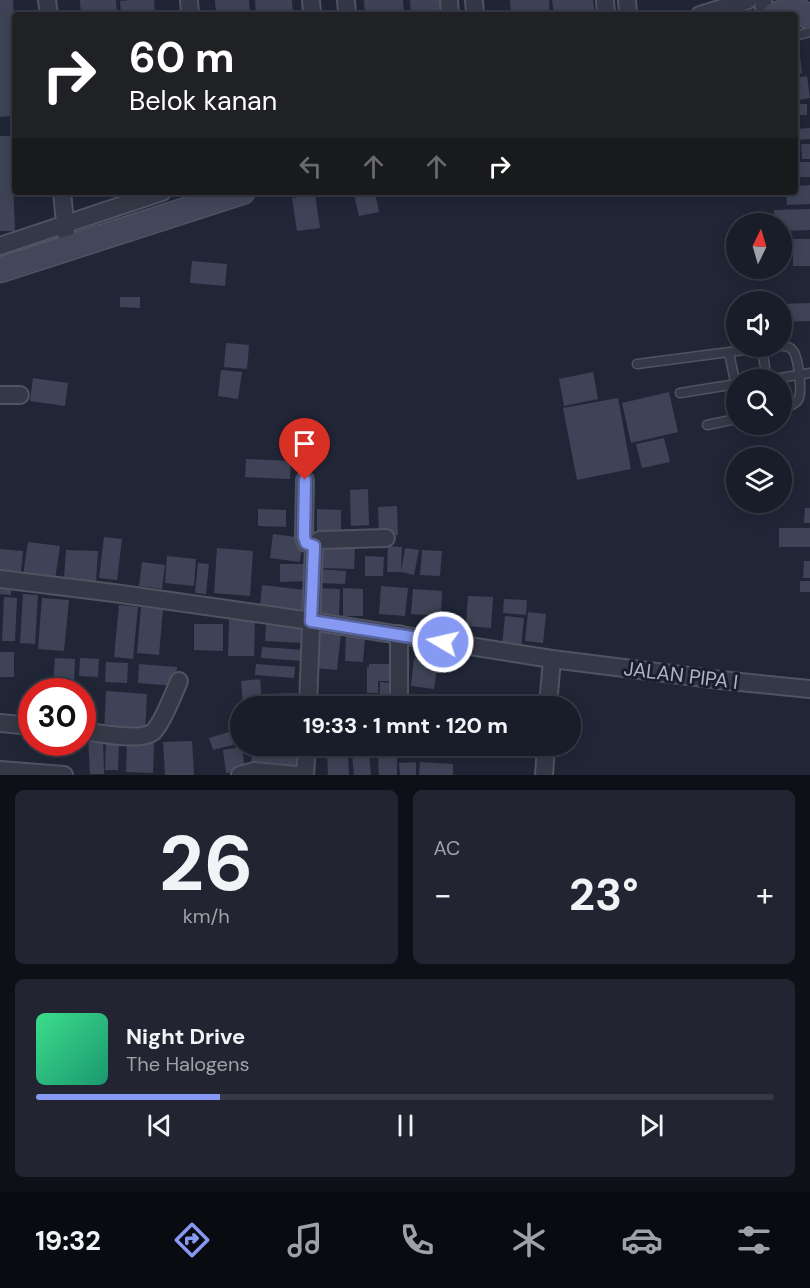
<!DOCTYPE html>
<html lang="id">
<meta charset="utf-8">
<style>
body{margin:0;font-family:"DM Sans",sans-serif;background:#222531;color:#f1f3f6;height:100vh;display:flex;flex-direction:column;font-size:22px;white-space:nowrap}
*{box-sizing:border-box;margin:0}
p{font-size:20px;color:#9fa1a8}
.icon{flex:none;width:33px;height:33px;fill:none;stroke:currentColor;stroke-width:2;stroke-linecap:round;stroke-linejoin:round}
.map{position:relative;height:775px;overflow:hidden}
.drawer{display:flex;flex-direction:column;gap:15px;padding:15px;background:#0e0f17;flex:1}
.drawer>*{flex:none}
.guide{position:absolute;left:12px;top:12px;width:786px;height:183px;border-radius:6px;box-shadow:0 3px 15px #0003,0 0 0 2px #373a46;background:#202124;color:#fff;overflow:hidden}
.needle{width:39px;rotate:5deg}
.controls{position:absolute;left:726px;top:213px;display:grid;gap:12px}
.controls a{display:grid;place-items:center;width:66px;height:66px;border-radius:50%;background:#191c29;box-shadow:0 3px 15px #0003,0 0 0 2px #373a46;font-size:30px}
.speed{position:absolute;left:18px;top:678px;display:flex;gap:12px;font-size:30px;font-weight:700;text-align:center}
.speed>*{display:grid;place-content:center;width:78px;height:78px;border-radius:50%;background:#191c29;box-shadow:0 3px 15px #0003,0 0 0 2px #373a46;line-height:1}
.speed .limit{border:9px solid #d22;background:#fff;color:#111}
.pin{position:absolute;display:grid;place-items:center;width:51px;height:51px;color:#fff;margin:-62px -26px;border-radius:50% 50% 50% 0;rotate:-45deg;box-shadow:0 0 6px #0007}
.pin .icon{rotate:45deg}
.me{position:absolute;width:66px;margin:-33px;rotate:279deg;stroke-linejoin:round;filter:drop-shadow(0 0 4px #0008)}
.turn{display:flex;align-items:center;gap:21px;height:126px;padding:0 18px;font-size:27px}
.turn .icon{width:78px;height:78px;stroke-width:2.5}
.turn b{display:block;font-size:42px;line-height:51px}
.lanes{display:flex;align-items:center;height:57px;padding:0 18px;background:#0003;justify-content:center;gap:30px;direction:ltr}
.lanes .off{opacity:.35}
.big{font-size:45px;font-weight:700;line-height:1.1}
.drawer .tile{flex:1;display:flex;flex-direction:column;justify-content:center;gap:9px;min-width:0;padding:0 21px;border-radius:9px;background:#222531}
.drawer .dial{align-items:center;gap:0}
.dial b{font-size:78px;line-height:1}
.song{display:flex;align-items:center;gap:18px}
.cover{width:72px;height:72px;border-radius:9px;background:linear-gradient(135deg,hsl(150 70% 55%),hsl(160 70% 35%))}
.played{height:6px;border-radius:3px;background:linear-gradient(90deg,#869af3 25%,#373a46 25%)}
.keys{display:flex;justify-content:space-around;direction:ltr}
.heat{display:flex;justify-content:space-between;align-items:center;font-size:33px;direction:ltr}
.drawer .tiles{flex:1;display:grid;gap:15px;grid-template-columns:1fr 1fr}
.tile:last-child{grid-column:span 2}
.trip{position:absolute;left:230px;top:696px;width:351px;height:60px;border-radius:30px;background:#191c29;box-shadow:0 3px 15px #0003,0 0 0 2px #373a46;font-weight:700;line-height:60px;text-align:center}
.menu{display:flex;height:96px;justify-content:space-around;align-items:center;background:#0a0b10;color:#9fa1a8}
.menu .icon{width:42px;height:42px}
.menu .active{color:#869af3}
.menu b{font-size:27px;color:#f1f3f6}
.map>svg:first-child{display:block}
.building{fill:#3e4357}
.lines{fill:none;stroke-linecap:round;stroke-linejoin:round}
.lane-casing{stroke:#4f5362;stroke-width:11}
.street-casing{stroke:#4f5362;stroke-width:20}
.secondary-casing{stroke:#4f5362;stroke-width:27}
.lane{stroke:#353947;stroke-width:8}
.street{stroke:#353947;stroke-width:16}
.secondary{stroke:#43475a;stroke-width:24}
.route-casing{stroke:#57649e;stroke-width:15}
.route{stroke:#869af3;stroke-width:10}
.labels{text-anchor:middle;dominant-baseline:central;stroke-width:6;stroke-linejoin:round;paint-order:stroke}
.street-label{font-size:20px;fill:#afb3c4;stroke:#1a1e2c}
</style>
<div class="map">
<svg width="810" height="775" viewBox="0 0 810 775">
<rect width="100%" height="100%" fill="#212637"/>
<!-- building -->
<g class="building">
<polygon points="0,0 13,0 15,32 15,116 0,117"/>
<polygon points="80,0 116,0 117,15 81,15"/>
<polygon points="131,0 154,0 155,14 121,15 120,1"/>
<polygon points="215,0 249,0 250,15 216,15"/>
<polygon points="255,0 292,0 293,15 256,15"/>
<polygon points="364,0 403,0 404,15 365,15"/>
<polygon points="410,0 444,0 444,15 411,15"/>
<polygon points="510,0 549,0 550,15 511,15"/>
<polygon points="552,0 593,0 595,15 554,15"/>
<polygon points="800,56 802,73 795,74 795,57"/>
<polygon points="807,76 810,98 795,101 795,78"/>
<rect x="795" y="104" width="12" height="11"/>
<polygon points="810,128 810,139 795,140 795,129"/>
<polygon points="0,136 11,136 15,231 0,231"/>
<polygon points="801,144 810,144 810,159 802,159"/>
<rect x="795" y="162" width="15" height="15"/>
<polygon points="810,185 810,204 787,205 786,192 795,192 795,186"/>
<polygon points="362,192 375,192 379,212 359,216 354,194"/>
<polygon points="315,194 320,228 297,231 292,198"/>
<polygon points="810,209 810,230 782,231 782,224 775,224 774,210"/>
<rect x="793" y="239" width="17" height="27"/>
<polygon points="192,261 227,264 225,286 190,283"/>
<polygon points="120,297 140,297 140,308 120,307"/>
<polygon points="810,303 810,321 782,322 782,304"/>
<polygon points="226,343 249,345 247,369 224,367"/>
<polygon points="221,370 242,372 238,399 218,396"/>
<polygon points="593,372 598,399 564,406 559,379"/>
<polygon points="33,378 68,383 65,406 30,401"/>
<polygon points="669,392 678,432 631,443 622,403"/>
<polygon points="618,398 631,469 577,480 563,408"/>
<polygon points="664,438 670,462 642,468 636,444"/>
<polygon points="246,459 291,461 290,479 245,477"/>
<polygon points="368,489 369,525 351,526 350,490"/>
<polygon points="397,506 398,535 379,536 378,507"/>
<polygon points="805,508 810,508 810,523 804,523"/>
<polygon points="258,509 286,510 286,527 258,526"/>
<polygon points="317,509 341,510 341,537 317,536"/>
<rect x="779" y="528" width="31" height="19"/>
<polygon points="273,534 303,538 300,562 270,558"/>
<polygon points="104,537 122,539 117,580 99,578"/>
<polygon points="28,542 60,546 55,580 23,575"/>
<polygon points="388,546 402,547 401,572 387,572"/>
<polygon points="217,548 253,551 250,596 214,593"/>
<polygon points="320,548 355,549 354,569 319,568"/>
<polygon points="405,548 419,550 414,575 401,572"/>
<polygon points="0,549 23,551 21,572 0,570"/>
<polygon points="66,550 98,551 96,581 64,579"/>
<polygon points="422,550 442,551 440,576 420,575"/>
<polygon points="167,556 196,559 194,586 165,583"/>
<polygon points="365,556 384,557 383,576 365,576"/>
<polygon points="804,561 810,561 810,578 803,578"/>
<polygon points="142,562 165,565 162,589 139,586"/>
<polygon points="198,563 209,564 206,594 195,593"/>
<polygon points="280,564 308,564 308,581 280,582"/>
<polygon points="318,569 346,571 345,584 317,583"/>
<rect x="800" y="581" width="10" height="11"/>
<polygon points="0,585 11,585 11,595 0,594"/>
<polygon points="262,585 305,590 302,612 260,607"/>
<polygon points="381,586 408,588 405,616 379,614"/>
<polygon points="317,588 340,589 339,616 316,615"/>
<polygon points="343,588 363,589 363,616 343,616"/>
<polygon points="413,589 442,591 441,616 411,614"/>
<polygon points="23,594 38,595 35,644 20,643"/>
<polygon points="468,596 493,597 491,628 466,626"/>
<polygon points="4,597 17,598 15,641 2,641"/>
<polygon points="42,598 69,600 64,651 38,649"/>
<polygon points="504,599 527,600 526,615 503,613"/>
<polygon points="119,605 138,607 133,659 114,657"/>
<polygon points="141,607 163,609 159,655 137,653"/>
<polygon points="528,612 546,614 543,643 525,641"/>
<polygon points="505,616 524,618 521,648 502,646"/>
<polygon points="229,620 255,620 254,656 228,656"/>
<polygon points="194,624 223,624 223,651 194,650"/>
<polygon points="266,625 305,627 304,643 265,641"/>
<polygon points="317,631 341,633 337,670 314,668"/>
<polygon points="346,636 365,637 363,662 345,661"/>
<polygon points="262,647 304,650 303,661 261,658"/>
<rect x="0" y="652" width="14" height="25"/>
<polygon points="55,658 75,659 74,685 53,684"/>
<polygon points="80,658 99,659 98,677 79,676"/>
<polygon points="414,658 438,661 434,689 411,686"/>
<polygon points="106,662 128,663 127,683 105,682"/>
<polygon points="139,664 177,667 175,686 138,683"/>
<polygon points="256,664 295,667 294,678 255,675"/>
<polygon points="369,664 392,664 392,681 378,681 378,693 367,693 367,667 369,667"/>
<polygon points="260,679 262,702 243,704 241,681"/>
<polygon points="380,682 392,683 391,706 379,706"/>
<polygon points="106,691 147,694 145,734 104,732"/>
<polygon points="297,693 297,706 263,706 263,694"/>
<polygon points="501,695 532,696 531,706 501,706"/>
<polygon points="82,697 90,698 88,727 82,726"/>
<polygon points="239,729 240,743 213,750 209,738"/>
<polygon points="88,738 103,738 104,774 90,774"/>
<polygon points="106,740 119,740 118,770 105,770"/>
<polygon points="192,741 194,775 165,775 163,742"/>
<polygon points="127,742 154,742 153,773 126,772"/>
<polygon points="261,746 297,746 296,752 261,748"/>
<polygon points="242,747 245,771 226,773 223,750"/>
<polygon points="252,753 297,756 296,773 251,770"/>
<polygon points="327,753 348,753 349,775 328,775"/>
<polygon points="369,753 371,775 354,775 352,754"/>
<polygon points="397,757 397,775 379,775 378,758"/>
<polygon points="416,762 416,775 400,775 399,763"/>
<polygon points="420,762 453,764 453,775 419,775"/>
</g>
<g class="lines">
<defs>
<g id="lane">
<polyline points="795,36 810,32"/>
<path d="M782,346C787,346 791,347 794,352C798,360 803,392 798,400C795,405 787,407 782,409"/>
<polyline points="762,348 767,380"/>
<polyline points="729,353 736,386"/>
<polyline points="637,364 776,346"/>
<polyline points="768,380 810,373"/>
<polyline points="680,393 736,384"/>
<polyline points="707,425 736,419"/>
</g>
<g id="street">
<polyline points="47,0 49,15"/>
<polyline points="189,0 190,15"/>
<polyline points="311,0 312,15"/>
<polyline points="346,0 347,15"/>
<polyline points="449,0 450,15"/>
<polyline points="474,0 475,15"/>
<polyline points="605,0 606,15"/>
<polyline points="627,0 628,15"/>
<polyline points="763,0 765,15"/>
<polyline points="700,15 748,0"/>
<polyline points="62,192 66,233"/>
<polyline points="0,246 162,192"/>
<polyline points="0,395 20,395"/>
<polyline points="305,480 304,537 306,543 314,546"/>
<polyline points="0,579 114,593 311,621 552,659 720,680 810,689"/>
<polyline points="308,706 314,545 320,540 386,538"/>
<polyline points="399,706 399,634"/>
<polyline points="548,706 552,659"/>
<polyline points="0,723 32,726"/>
<path d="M82,731C99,733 140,742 153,732C162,724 174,693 179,681"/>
<polyline points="0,770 64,775"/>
<polyline points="240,775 254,771 296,775"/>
<polyline points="305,775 307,746"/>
<polyline points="544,775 546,746"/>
</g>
<g id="secondary">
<polyline points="775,15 794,9 810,17"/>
<polyline points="0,270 242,192"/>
</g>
</defs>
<!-- lane casing -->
<use href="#lane" class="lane-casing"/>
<!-- street casing -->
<use href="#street" class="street-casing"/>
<!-- secondary casing -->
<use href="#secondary" class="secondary-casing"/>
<!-- lane -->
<use href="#lane" class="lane"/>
<!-- street -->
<use href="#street" class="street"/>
<!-- secondary -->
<use href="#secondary" class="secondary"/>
</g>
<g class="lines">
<defs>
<polyline id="route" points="305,480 304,537 306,543 314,546 311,621 443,642"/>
</defs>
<!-- route casing -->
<use href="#route" class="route-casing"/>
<!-- route -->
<use href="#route" class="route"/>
</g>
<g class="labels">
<!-- street labels -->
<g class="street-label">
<text transform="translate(681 675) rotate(7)">JALAN PIPA I</text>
</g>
</g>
</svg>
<div class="controls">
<a><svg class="needle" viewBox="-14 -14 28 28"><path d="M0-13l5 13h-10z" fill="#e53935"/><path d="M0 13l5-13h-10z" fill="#9fa1a8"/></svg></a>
<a><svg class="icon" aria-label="sound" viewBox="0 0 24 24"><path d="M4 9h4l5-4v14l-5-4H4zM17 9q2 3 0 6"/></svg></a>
<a><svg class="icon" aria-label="search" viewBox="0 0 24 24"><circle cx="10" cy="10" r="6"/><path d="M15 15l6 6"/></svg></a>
<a><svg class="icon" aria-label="layers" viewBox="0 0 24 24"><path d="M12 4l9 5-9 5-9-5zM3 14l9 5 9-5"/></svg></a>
</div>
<div class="speed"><div class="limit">30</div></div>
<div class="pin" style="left:305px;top:480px;background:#d93025"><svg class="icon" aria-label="arrive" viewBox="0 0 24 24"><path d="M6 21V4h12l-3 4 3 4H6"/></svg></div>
<svg class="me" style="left:443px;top:642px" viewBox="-20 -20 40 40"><circle r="17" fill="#869af3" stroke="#fff" stroke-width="3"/><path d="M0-11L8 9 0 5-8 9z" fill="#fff"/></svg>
<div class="trip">19:33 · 1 mnt · 120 m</div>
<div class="guide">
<div class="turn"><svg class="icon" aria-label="right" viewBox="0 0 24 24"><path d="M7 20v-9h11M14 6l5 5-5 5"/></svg><div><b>60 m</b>Belok kanan</div></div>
<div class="lanes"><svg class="icon off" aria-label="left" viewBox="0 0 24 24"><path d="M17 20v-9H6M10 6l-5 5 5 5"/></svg><svg class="icon off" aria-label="ahead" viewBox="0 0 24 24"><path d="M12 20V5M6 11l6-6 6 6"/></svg><svg class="icon off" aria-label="ahead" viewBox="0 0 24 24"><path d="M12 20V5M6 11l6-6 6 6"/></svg><svg class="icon" aria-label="right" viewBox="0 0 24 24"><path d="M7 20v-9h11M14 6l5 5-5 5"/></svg></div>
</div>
</div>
<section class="drawer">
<div class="tiles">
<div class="tile dial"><b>26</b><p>km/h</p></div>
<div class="tile"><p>AC</p>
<div class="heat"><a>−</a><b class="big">23°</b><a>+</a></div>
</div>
<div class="tile">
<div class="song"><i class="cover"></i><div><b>Night Drive</b><p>The Halogens</p></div></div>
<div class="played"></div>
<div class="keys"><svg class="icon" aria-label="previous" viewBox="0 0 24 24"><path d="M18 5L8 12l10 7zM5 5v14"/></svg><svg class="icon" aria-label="pause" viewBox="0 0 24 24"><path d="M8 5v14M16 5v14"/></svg><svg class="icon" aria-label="next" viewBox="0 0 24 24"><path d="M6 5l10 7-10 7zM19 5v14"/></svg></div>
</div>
</div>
</section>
<nav class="menu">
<b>19:32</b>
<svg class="icon active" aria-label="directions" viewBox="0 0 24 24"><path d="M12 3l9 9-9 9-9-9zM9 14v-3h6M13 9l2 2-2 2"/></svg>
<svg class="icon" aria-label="music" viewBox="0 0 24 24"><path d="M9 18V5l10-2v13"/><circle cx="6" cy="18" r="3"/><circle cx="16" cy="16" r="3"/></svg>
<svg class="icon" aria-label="phone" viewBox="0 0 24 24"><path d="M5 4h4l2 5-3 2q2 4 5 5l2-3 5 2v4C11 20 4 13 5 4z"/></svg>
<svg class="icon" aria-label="climate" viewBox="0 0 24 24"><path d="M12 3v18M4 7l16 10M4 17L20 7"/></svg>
<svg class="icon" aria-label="car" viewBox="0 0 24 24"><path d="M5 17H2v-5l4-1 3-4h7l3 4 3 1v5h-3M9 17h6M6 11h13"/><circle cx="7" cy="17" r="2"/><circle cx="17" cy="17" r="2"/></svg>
<svg class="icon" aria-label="filters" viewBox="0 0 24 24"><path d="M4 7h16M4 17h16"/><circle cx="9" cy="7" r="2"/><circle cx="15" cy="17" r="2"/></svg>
</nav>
